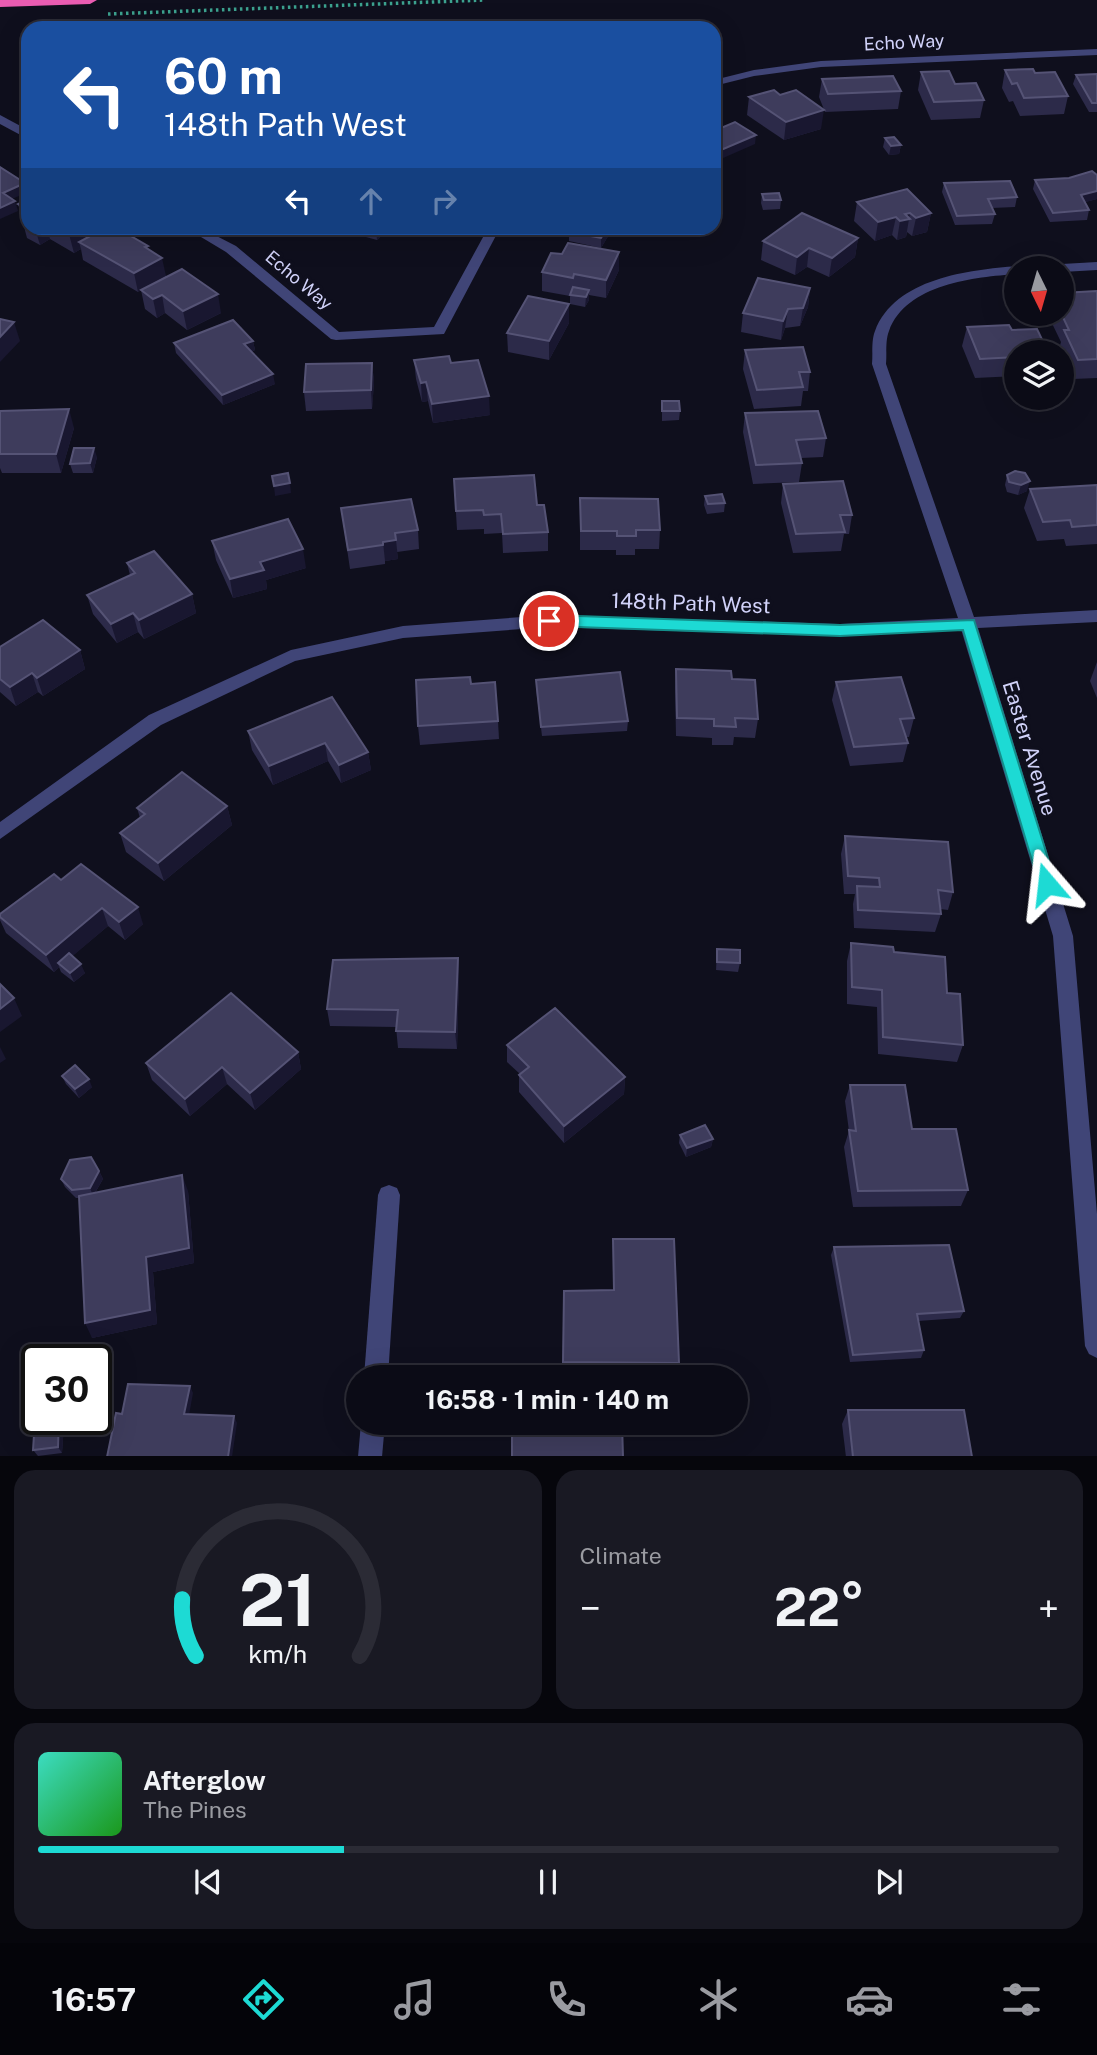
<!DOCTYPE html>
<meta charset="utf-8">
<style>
body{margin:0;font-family:"Public Sans",sans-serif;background:#191923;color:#f1f3f6;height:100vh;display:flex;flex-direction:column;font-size:26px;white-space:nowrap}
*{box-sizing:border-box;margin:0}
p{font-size:23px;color:#9a9ba1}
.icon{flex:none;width:38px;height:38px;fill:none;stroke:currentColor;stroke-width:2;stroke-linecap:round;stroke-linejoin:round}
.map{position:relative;height:1456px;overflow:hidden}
.details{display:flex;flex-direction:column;gap:14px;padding:14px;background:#06060c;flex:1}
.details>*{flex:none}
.banner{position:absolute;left:21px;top:21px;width:700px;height:214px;border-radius:21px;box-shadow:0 7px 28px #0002,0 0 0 2px #2b2b35;background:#1a4fa0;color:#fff;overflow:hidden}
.needle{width:46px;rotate:175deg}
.fabs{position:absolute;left:1004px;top:256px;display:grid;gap:14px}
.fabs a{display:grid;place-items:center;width:70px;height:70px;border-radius:50%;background:#0b0b16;box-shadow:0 7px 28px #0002,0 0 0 2px #2b2b35;font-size:35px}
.speed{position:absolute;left:21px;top:1344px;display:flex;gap:14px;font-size:35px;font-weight:700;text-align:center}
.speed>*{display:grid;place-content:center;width:91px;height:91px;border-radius:50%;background:#0b0b16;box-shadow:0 7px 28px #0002,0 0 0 2px #2b2b35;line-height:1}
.speed .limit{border:4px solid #111;border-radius:10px;background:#fff;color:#111}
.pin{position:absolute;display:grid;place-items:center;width:60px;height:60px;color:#fff;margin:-30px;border:4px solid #fff;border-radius:50%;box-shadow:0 2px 7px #0007}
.me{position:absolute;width:77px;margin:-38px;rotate:343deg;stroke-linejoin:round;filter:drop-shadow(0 0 5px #0008)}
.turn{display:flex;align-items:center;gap:24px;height:147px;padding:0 28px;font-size:32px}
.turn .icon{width:91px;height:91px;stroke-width:2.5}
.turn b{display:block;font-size:49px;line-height:60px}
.lanes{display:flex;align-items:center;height:66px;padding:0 28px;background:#0003;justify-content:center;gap:35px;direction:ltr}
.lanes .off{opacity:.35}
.big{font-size:52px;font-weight:700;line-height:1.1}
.details .card{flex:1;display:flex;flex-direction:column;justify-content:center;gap:10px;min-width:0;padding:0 24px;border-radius:21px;background:#191923}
.details .dial{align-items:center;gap:0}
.dial svg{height:182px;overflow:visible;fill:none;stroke:#2b2b35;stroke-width:7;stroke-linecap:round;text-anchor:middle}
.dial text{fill:#f1f3f6;stroke:none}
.song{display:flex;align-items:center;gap:21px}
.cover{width:84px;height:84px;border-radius:10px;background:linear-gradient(135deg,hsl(170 70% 55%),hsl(120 70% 35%))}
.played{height:7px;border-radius:4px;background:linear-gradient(90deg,#1ddad4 30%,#2b2b35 30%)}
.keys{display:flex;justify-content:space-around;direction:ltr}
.heat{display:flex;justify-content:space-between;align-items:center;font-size:38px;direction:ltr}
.details .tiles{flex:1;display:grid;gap:14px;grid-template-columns:1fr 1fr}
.card:last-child{grid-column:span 2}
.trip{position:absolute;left:346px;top:1365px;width:402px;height:70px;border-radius:35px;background:#0b0b16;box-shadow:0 7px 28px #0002,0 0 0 2px #2b2b35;font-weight:700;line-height:70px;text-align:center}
.dock{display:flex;height:112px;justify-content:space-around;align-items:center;background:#040409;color:#9a9ba1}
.dock .icon{width:49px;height:49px}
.dock .current{color:#1ddad4}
.dock b{font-size:32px;color:#f1f3f6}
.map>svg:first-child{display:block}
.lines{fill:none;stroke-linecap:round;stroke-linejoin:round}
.path{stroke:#3ca28f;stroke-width:3.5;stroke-dasharray:2.5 3.5;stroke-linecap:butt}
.minor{fill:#404577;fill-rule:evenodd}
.highway{fill:#ea5cb2;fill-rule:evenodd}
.wall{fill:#2c2a49}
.shaded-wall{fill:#191730}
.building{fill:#3e3c5c;stroke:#555375;stroke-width:2}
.route{fill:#1ddad4;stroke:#138e8a;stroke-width:2}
.labels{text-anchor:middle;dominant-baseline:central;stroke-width:7;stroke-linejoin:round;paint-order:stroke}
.far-street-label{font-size:18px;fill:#d1d2f9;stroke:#0f0f1d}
.street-label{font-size:21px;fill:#d1d2f9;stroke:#0f0f1d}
</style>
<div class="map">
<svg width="1097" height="1457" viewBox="0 0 1097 1457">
<rect width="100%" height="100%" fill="#0f0f1d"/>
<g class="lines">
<!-- path -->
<polyline class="path" points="108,14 485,0"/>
<!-- minor -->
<g class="minor">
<polygon points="1097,49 1097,55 821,67 754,76 714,86 714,80 754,70 821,61"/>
<polygon points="0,115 28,130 28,139 0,124"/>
<polygon points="186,228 201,228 236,246 339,332 434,327 488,228 500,228 444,334 336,340 331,339 226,252"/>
<polygon points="1097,262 1097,270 1062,272 1062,268 1056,268 1062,264"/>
<path d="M1017,266L1022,268H1017V274C975,277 906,284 889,331C885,341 887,354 886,364L974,617L1097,610V622L978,628L1073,936L1097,1214V1358L1089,1354L1085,1346L1053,936L961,629L840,636L549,627L403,638L295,661L161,725L0,839V822L149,715L291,650L403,626L549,615L840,624L958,618L872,364C873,354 871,341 875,331C895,278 969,270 1017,266Z"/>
<polygon points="389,1185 397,1188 400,1195 388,1377 364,1377 378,1195 381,1188"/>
<polygon points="361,1423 385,1423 382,1457 358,1457"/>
</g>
<!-- highway -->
<polygon class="highway" points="0,0 97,0 90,4 0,7"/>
</g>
<!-- wall -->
<g class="wall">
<polygon points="1005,70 1035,73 1068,96 1064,114 1020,116 1013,101 1009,102 1002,88"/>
<polygon points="921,72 955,84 984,100 980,118 931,120 918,90"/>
<polygon points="1097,74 1097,112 1089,112 1073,84 1076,75"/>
<polygon points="822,79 901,91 898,109 825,112 819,97"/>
<polygon points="749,97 821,129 784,140 747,115"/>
<polygon points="885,138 901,145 899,154 889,155 883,147"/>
<polygon points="1069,178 1097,199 1085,202 1089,210 1087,220 1050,222 1033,189 1035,180"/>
<polygon points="944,183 1017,197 1015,207 992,208 995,214 992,224 955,225 942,192"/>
<polygon points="762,194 781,200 780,209 763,210 761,203"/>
<polygon points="28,199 28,228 102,228 103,229 149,250 166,276 221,313 187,330 165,313 157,318 145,309 141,290 138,292 83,260 81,249 74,253 50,239 40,245 27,238 18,204"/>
<polygon points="857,202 931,213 927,232 912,236 907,232 906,237 897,240 892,235 875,241 854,221"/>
<polygon points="333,228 396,228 395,229 389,228 377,240"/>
<polygon points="571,228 613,228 601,248 569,241 569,232"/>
<polygon points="858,238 855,257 829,277 807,267 795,275 761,260 763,241"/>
<polygon points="619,252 619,270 606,298 589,295 589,300 585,307 570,304 570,296 542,291 542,272 562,254"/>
<polygon points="810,288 808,307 800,326 785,328 781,340 741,332 743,313"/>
<polygon points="1097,291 1097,378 1073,379 1062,356 1062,352 1060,352 1059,349 1061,342 1047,313 1062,313"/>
<polygon points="569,304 569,323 549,360 508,352 507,333"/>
<polygon points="967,327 1012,330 1017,352 1017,376 975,378 962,346"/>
<polygon points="253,341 255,350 251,352 275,384 223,405 176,353 174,343"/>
<polygon points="745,350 810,372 808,391 803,391 801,406 754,409 743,369"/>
<polygon points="414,360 451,363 490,415 433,423 428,401 422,402 416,379"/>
<polygon points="372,363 374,382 372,409 306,411 304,392"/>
<polygon points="662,401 680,411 679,420 662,421"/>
<polygon points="0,411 74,428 61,473 2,473 0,468"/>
<polygon points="745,413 826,438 823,457 801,458 802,463 799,482 753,484 743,432"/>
<polygon points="97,457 93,473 73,473 70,464"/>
<polygon points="1007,475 1027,491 1018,495 1007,492 1005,485"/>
<polygon points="454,479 537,505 548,532 548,551 503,553 502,533 484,534 484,529 457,530"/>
<polygon points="783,484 852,515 849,534 844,534 841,551 793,553 781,503"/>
<polygon points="1097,485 1097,544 1066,546 1064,539 1037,541 1024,508 1030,489"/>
<polygon points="705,496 725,503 724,512 707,514 704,505"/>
<polygon points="580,498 660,530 659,549 635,549 635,555 616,555 616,550 580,550"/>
<polygon points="341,508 418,530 419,549 397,552 398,559 385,561 385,564 350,569"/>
<polygon points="212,541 306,568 266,580 267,589 233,598 216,560"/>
<polygon points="127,563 192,594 196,613 144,639 138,632 117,643 93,614 87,595 130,575"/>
<polygon points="0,647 80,650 85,669 43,696 38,692 16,706 0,692"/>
<polygon points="1097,662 1097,698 1090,681"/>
<polygon points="676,669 732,679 758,719 755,738 734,737 733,745 712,745 712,738 676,736 675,688"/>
<polygon points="536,680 628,721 627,731 542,736 536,689"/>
<polygon points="836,682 914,718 909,737 906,737 908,743 903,762 850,766 832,700"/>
<polygon points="471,684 498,721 499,739 420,745 418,726"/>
<polygon points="332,697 368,752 371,770 341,783 328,761 273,785 252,750 248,731"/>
<polygon points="227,806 232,825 164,881 126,852 120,833 140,818 137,808"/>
<polygon points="845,836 953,892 948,910 940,909 941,914 935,932 854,928 853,904 855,894 844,894 841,854"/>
<polygon points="61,880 143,924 125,940 108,926 72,956 85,973 74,982 61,972 59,967 54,972 6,933 0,920 0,914"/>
<polygon points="851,943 894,952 947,993 963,1045 957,1062 878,1054 877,1007 847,1004 847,961"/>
<polygon points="717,949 740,963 738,972 716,970"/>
<polygon points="458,958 459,975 457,1049 398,1048 396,1027 330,1026 327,1009"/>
<polygon points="507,1045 625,1077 624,1094 564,1143 519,1092 519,1075 520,1074 507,1062"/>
<polygon points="298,1052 301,1069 255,1110 227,1084 190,1116 152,1080 146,1063"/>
<polygon points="62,1076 92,1087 79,1098 66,1084"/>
<polygon points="850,1085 912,1129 968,1190 961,1206 853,1207 844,1147 849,1131 845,1101"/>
<polygon points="680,1135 713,1139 711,1147 686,1157 679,1143"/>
<polygon points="99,1171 103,1179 95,1193 188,1191 194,1263 153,1272 157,1324 92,1338 79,1198 76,1198 65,1187 61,1179"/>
<polygon points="613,1239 679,1363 678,1370 563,1369 564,1291 613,1290"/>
<polygon points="834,1247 964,1311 960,1318 918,1321 924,1350 921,1358 850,1362 831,1255"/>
<polygon points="848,1410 972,1457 846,1457 842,1424"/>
<polygon points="64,1424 62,1453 38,1456 33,1450"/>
</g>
<!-- shaded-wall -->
<g class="shaded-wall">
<polygon points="824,110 821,129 784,140 786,122"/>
<polygon points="756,135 755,144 714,162 714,153"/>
<polygon points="901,145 899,154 889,155 891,146"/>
<polygon points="25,183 28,192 5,202 3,193"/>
<polygon points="1097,191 1097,199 1078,204 1081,195"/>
<polygon points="15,201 18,211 0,219 0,208"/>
<polygon points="910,213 906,237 897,240 900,221 905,214"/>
<polygon points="931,213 927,232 912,236 916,218"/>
<polygon points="896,217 892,235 875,241 878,222"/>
<polygon points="35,228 47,228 50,239 40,245"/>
<polygon points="82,228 102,228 104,237 79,242 81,249 74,253 69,234"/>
<polygon points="379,228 389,228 377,240 376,230"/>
<polygon points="607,228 613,228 601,248 601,238"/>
<polygon points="858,238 855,257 829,277 832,258"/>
<polygon points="148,246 152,263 162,258 166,276 138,292 134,273 145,247"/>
<polygon points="809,248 807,267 795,275 797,257"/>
<polygon points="619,252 619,270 606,298 606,280"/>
<polygon points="810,288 808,307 800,326 803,308"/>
<polygon points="589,290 589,300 585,307 586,297"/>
<polygon points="218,294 221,313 187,330 183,311"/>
<polygon points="162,295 165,313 157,318 153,299"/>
<polygon points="569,304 569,323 549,360 549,341"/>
<polygon points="788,309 785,328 781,340 783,321"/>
<polygon points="14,322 20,341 0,362 0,337"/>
<polygon points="253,341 255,350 246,354 244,344"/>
<polygon points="372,363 374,382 372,409 371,390"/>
<polygon points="273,374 275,384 223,405 222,395"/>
<polygon points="426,382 428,401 422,402 421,383"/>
<polygon points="489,396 490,415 433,423 432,404"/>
<polygon points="69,409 74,428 61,473 56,454"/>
<polygon points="94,448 97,457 93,473 90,463"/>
<polygon points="1030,481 1027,491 1018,495 1021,485"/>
<polygon points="290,483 291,493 275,496 274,486"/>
<polygon points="396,540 398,559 385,561 383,542"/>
<polygon points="303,549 306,568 266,580 267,589 233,598 230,579 260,562"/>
<polygon points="192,594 196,613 144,639 139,620"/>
<polygon points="133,613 138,632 117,643 111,624"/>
<polygon points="80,650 85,669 43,696 37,678"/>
<polygon points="32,673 38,692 16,706 10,687"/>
<polygon points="325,743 328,761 273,785 269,766"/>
<polygon points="368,752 371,770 341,783 339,765"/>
<polygon points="227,806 232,825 164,881 158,863"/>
<polygon points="138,907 143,924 125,940 119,922"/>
<polygon points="102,908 108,926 61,966 58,963 59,967 54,972 46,955"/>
<polygon points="458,958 459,975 457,1049 455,1032"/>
<polygon points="81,964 85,973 74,982 70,973"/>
<polygon points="14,998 22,1016 0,1032 0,1009"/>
<polygon points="0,1047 6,1059 0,1063"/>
<polygon points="298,1052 301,1069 255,1110 250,1093"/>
<polygon points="222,1067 227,1084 190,1116 185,1099"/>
<polygon points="625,1077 624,1094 564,1143 564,1126"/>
<polygon points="89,1079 92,1087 79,1098 75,1089"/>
<polygon points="713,1139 711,1147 686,1157 687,1148"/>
<polygon points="99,1171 103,1179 93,1196 90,1188"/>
<polygon points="182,1175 188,1191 194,1263 153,1272 157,1324 92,1338 85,1323 146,1257"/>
<polygon points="190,1386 193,1393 188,1421 184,1414"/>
<polygon points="234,1416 237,1423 232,1457 228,1457"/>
<polygon points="59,1419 60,1419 64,1424 62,1453 58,1447"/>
</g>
<!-- building -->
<g class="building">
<polygon points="604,21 605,28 469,28"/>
<polygon points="1033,69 1035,73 1055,72 1068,96 1024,98 1017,83 1012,84 1005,70"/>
<polygon points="949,71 955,84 976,83 984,100 934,102 921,72"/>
<polygon points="1097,74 1097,103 1092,103 1076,75"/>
<polygon points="893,76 901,91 828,94 822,79"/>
<polygon points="774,90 780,95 796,90 824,110 786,122 749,97"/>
<polygon points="735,122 756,135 714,153 714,131"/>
<polygon points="894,137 901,145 891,146 885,138"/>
<polygon points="0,167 25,183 3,193 15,201 0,208"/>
<polygon points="1092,171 1097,175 1097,191 1081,195 1089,210 1053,213 1035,180 1069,178"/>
<polygon points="1010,181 1017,197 988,199 995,214 957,216 944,183"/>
<polygon points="907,189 931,213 916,218 910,213 905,214 910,219 900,221 896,217 878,222 857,202"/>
<polygon points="779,193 781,200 764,200 762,194"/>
<polygon points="28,199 28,210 18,204"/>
<polygon points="802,213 858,238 832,258 809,248 797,257 763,241"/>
<polygon points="28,216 28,222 22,219"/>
<polygon points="57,228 82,228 69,234"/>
<polygon points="105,228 117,228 148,246 145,247 162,258 134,273 79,242"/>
<polygon points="366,228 379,228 376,230"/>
<polygon points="571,228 607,228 601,238 569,232"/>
<polygon points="568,243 619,252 606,280 574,274 573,278 542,272 551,253 562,254"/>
<polygon points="182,269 218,294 183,311 162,295 153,299 141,290"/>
<polygon points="758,278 810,288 803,308 788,309 783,321 743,313"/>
<polygon points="573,287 589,290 586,297 570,295"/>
<polygon points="1097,291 1097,359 1078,360 1064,330 1069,330 1061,313 1062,313 1062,293"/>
<polygon points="528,296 569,304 549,341 507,333"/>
<polygon points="0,319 14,322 0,337"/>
<polygon points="233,320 253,341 244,344 273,374 222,395 174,343"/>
<polygon points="1009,325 1012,330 1037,329 1048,352 1017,352 1017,357 980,359 967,327"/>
<polygon points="803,347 810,372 799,372 803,387 757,390 745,350"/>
<polygon points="449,356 451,363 478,360 489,396 432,404 426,382 421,383 414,360"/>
<polygon points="372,363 371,390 304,392 306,364"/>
<polygon points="662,401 679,401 680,411 662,411"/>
<polygon points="69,409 56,454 0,454 0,411"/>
<polygon points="818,411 826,438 796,440 802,463 756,465 745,413"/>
<polygon points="74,448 94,448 90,463 70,464"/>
<polygon points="1015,471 1025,473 1030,481 1021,485 1009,482 1007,475"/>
<polygon points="288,473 290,483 274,486 272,476"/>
<polygon points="534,475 537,505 544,505 548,532 503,534 501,514 484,515 483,510 456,511 454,479"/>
<polygon points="843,481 852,515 840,515 845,532 796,534 783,484"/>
<polygon points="1097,485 1097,525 1072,527 1070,520 1043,522 1030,489"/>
<polygon points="722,494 725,503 708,504 705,496"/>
<polygon points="580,498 658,499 660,530 636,530 636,536 617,536 617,531 581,531"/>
<polygon points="411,499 418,530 395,533 396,540 383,542 383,545 348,550 341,508"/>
<polygon points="288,519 303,549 260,562 264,570 230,579 212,541"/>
<polygon points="154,551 192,594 139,620 133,613 111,624 87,595 135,573 127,563"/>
<polygon points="43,620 80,650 37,678 32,673 10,687 0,679 0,647"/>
<polygon points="676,669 731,671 732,679 755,680 758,719 735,718 736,727 714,726 714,719 677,718"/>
<polygon points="620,672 628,721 541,727 536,680"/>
<polygon points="470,677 471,684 495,682 498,721 418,726 416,680"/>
<polygon points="901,677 914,718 900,719 908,743 854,747 836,682"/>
<polygon points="332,697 368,752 339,765 325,743 269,766 248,731"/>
<polygon points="182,772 227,806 158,863 120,833 145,814 137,808"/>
<polygon points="845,836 948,842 953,892 938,890 941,914 858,910 857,886 880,887 879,878 848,876"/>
<polygon points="81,864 138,907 119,922 102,908 46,955 0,917 0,914 54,874 61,880"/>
<polygon points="851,943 893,947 894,952 945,957 947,993 960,994 963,1045 883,1037 882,990 852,987"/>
<polygon points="717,949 740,950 740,963 717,962"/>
<polygon points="69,953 81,964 70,973 58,963"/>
<polygon points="458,958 455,1032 396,1031 398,1010 327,1009 333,960"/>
<polygon points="0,984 14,998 0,1009"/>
<polygon points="231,993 298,1052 250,1093 222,1067 185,1099 146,1063"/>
<polygon points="555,1008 625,1077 564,1126 519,1075 529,1067 507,1045"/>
<polygon points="75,1065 89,1079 75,1089 62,1076"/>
<polygon points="850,1085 905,1085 912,1129 956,1129 968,1190 858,1191 849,1130 856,1131"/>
<polygon points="705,1125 713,1139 687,1148 680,1135"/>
<polygon points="91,1157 99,1171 90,1188 72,1190 61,1179 70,1160"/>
<polygon points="182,1175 189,1248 146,1257 150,1310 85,1323 79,1196"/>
<polygon points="613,1239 674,1239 679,1363 563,1362 564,1291 614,1290"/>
<polygon points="949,1245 964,1311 917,1314 924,1350 853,1355 834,1247"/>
<polygon points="128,1384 190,1386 184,1414 234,1416 228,1457 107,1457 116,1413 122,1414"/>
<polygon points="848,1410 964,1410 972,1457 853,1457"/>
<polygon points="44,1419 59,1419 58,1447 33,1450 35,1420"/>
<polygon points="512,1423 622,1423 623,1457 512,1457"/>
</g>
<!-- route -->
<polygon class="route" points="549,615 840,625 974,620 1056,884 1053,889 1041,889 1039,884 963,630 840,636 549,626 542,621"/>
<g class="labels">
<!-- far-street labels -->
<g class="far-street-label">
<text transform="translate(904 42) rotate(-3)">Echo Way</text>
<text transform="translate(299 280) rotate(40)">Echo Way</text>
</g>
<!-- street labels -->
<g class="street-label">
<text transform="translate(691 603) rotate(2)">148th Path West</text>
<text transform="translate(1030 748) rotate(73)">Easter Avenue</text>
</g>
</g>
</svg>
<div class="fabs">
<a><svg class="needle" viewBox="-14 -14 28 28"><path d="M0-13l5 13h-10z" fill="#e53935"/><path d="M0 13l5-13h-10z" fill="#9a9ba1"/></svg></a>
<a><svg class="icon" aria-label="layers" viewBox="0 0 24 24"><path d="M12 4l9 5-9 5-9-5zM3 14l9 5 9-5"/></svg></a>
</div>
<div class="speed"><div class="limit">30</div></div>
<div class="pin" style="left:549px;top:621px;background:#d93025"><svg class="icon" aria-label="arrive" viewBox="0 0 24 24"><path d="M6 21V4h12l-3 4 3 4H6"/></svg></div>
<svg class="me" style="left:1047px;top:884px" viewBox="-20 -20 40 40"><path d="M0-17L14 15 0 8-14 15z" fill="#1ddad4" stroke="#fff" stroke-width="4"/></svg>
<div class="trip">16:58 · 1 min · 140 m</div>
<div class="banner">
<div class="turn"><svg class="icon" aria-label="left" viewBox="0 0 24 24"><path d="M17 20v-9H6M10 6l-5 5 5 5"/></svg><div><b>60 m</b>148th Path West</div></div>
<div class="lanes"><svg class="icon" aria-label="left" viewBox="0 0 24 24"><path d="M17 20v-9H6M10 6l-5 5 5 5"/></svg><svg class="icon off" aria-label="ahead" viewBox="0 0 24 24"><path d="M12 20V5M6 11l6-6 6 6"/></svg><svg class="icon off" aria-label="right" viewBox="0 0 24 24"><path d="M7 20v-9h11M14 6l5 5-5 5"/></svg></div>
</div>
</div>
<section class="details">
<div class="tiles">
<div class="card dial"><svg viewBox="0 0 100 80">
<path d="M14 69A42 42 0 1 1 86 69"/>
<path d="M14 69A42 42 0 0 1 8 44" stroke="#1ddad4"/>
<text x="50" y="56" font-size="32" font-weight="700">21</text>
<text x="50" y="72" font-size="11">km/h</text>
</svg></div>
<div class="card"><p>Climate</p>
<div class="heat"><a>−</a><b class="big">22°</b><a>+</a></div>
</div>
<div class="card">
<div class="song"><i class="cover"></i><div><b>Afterglow</b><p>The Pines</p></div></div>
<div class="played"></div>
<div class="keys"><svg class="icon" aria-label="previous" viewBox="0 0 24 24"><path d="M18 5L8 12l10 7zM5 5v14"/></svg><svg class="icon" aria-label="pause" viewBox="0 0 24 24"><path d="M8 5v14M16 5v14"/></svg><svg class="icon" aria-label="next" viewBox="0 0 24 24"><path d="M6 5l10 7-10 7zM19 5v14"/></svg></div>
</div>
</div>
</section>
<nav class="dock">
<b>16:57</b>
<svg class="icon current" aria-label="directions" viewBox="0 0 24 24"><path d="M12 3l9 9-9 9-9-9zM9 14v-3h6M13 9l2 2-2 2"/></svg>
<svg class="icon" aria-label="music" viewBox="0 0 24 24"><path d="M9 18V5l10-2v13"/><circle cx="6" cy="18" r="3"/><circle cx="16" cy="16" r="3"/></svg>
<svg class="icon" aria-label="phone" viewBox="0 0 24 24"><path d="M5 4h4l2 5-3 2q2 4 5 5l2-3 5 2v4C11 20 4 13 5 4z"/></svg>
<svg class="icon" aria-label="climate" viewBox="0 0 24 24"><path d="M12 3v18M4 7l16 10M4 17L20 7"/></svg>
<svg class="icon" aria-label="car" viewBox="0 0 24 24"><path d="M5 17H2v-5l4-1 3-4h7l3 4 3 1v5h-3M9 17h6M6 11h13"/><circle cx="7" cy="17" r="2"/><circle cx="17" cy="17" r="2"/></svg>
<svg class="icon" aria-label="filters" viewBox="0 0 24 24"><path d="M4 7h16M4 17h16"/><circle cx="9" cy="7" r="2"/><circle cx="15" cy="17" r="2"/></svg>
</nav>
